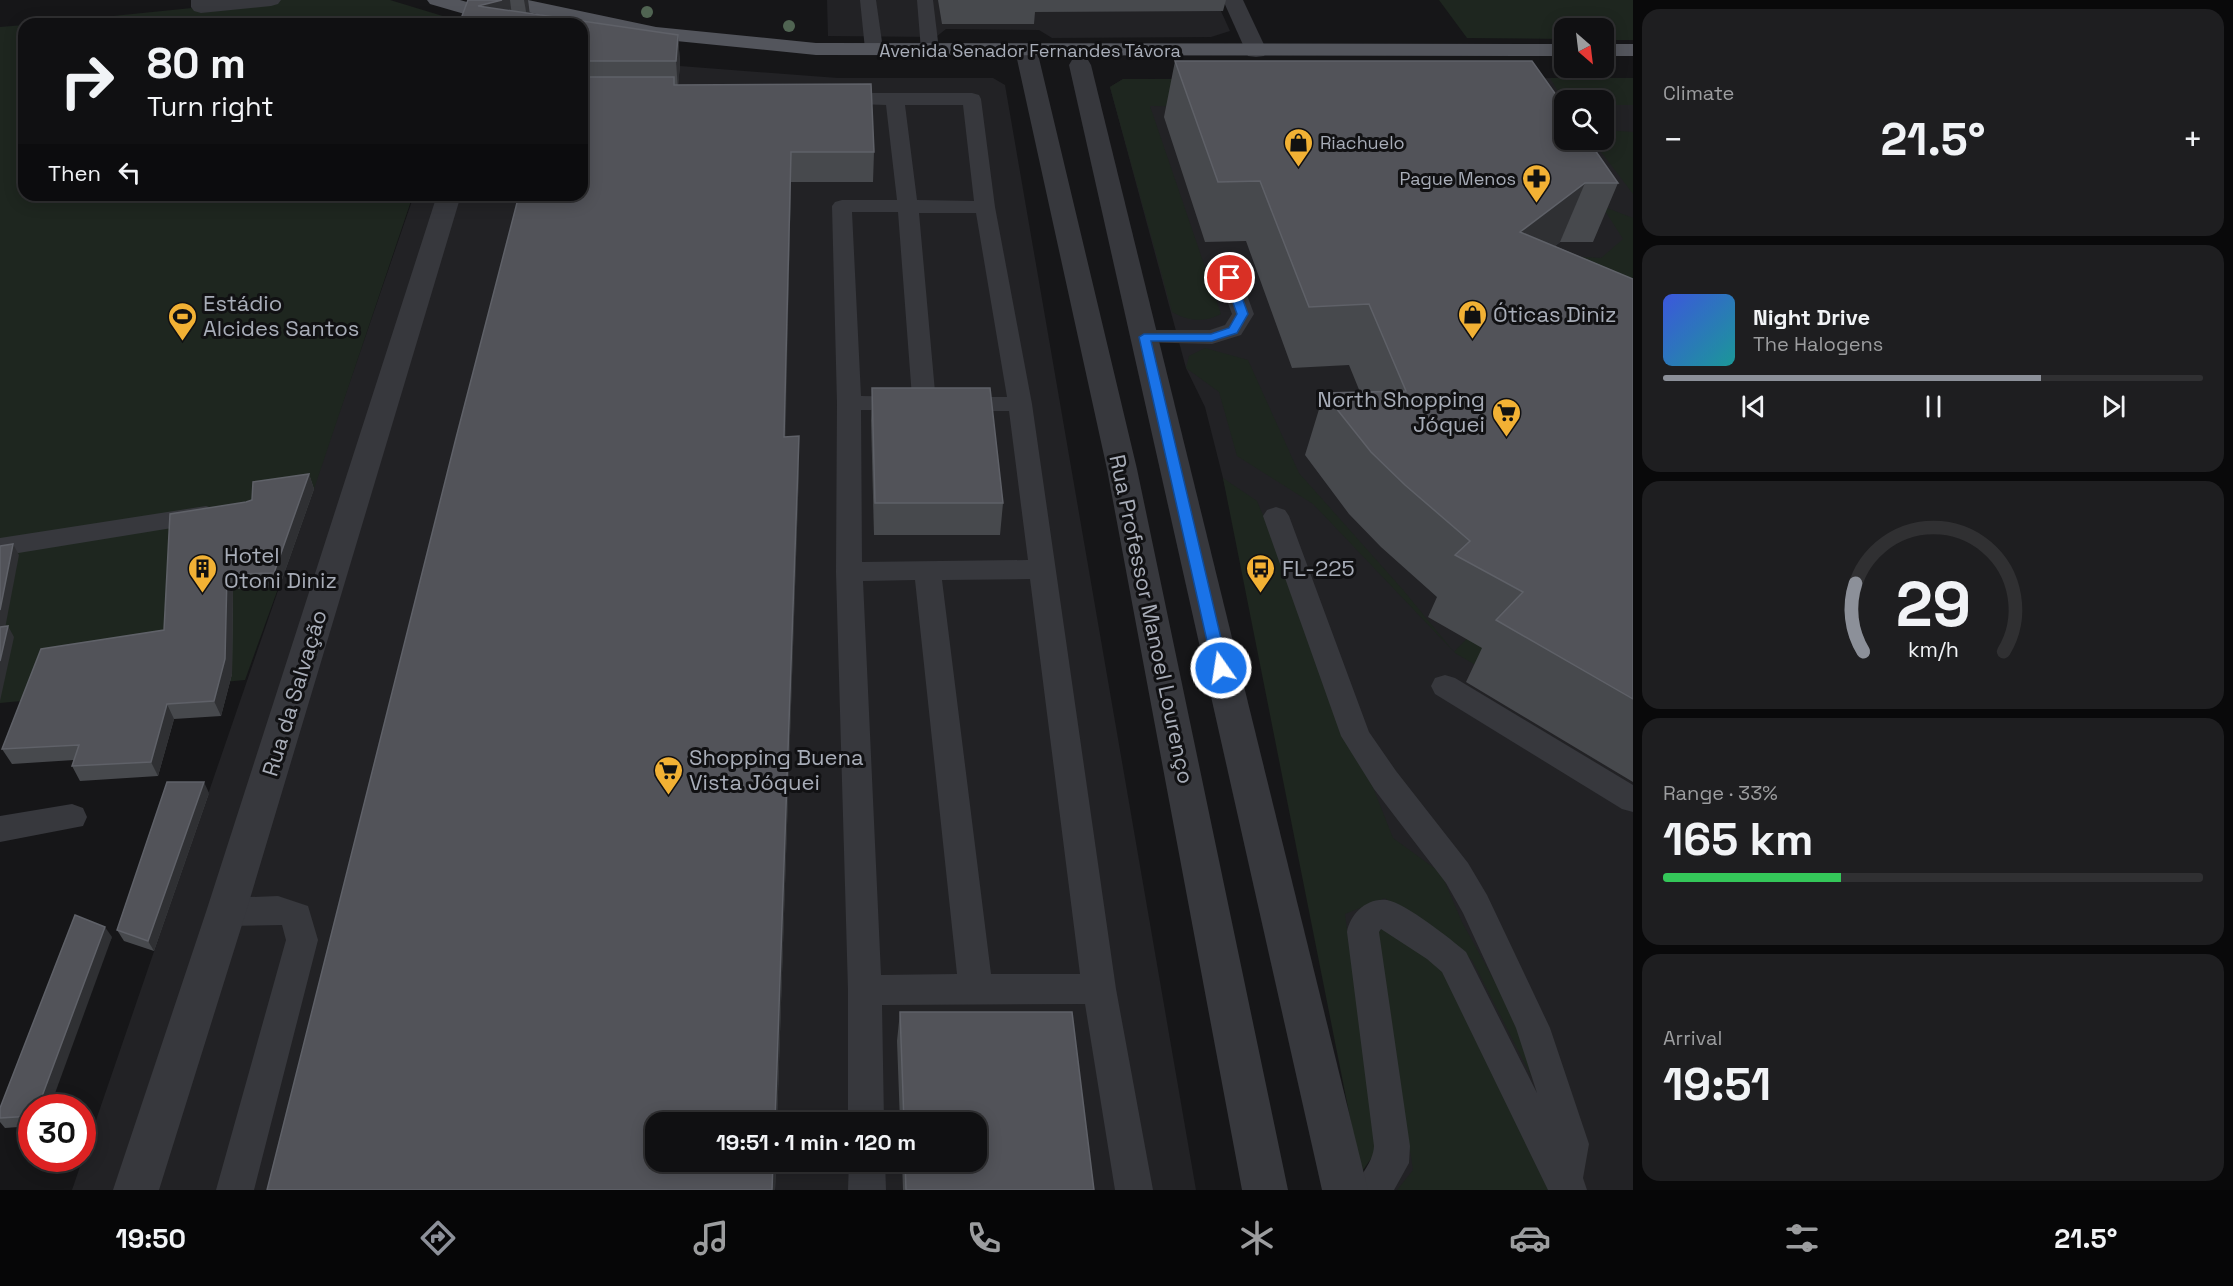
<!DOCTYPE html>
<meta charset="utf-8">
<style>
body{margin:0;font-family:"Space Grotesk",sans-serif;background:#1e1e20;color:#f1f3f6;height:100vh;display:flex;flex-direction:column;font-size:22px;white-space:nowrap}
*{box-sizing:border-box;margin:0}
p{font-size:20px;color:#9c9d9f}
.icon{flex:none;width:33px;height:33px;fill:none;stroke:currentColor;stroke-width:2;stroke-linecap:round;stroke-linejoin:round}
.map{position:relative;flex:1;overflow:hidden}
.details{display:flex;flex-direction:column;gap:9px;padding:9px;background:#09090a;width:600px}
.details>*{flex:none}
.top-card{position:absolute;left:18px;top:18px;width:570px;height:183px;border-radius:18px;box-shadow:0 3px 15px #0003,0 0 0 2px #303032;background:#101012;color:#f1f3f6;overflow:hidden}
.needle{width:39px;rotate:152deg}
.buttons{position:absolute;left:1554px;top:18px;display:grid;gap:12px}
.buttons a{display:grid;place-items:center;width:60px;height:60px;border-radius:12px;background:#101012;box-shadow:0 3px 15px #0003,0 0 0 2px #303032;font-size:30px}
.speed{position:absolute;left:18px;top:1094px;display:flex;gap:12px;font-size:30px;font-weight:700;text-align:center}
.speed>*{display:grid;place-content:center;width:78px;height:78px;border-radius:50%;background:#101012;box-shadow:0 3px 15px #0003,0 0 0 2px #303032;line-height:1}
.speed .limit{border:9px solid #d22;background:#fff;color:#111}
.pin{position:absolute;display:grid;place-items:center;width:51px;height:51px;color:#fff;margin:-26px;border:3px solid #fff;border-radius:50%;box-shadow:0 2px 6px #0007}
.me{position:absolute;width:66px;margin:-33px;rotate:347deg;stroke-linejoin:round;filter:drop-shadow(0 0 4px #0008)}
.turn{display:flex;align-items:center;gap:21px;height:126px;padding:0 30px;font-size:27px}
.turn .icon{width:78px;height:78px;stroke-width:2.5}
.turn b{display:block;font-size:42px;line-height:51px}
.then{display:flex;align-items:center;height:57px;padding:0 30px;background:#0003;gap:12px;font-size:22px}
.big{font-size:45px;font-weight:700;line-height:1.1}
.details .card{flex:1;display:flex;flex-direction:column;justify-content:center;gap:9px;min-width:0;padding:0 21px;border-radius:18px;background:#1e1e20}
.details .dial{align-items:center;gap:0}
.dial svg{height:156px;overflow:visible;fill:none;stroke:#303032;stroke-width:7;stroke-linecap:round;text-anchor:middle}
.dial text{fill:#f1f3f6;stroke:none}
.song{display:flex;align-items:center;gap:18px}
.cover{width:72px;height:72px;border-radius:9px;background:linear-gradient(135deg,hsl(230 70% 55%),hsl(180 70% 35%))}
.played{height:6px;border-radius:3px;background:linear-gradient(90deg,#8c9099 70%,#303032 70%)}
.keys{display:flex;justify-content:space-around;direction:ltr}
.heat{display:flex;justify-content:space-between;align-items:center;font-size:33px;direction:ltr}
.charge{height:9px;border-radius:4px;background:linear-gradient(90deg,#34c759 33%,#303032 0)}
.trip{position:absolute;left:645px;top:1112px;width:342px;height:60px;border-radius:18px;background:#101012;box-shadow:0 3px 15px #0003,0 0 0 2px #303032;font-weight:700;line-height:60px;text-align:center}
.tabs{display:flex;height:96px;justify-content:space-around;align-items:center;background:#060607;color:#9c9d9f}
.tabs .icon{width:42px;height:42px}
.tabs .selected{color:#8c9099}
.tabs b{font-size:27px;color:#f1f3f6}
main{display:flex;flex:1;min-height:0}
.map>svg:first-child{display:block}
.built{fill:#222225;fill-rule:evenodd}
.green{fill:#1e261f}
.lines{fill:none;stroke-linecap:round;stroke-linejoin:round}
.service{fill:#37383d;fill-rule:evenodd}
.pedestrian{fill:#37383d;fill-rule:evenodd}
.minor{fill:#37383d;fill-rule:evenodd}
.primary{fill:#53555c;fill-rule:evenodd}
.tree{fill:#506452}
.wall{fill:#47494d}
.shaded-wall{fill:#2f3033}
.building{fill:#525359;stroke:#5f6168;stroke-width:1.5}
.route{fill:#1a73e8;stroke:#114b97;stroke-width:1.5}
.labels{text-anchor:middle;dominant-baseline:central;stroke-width:6;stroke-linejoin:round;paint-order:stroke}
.far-street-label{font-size:18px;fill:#a8adb8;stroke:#111113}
.far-poi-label{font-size:18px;fill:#a8adb8;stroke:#111113;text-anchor:start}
.poi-label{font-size:22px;fill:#a8adb8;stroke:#111113;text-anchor:start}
.street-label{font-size:22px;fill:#a8adb8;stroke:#111113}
</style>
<main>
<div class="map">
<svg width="1633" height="1190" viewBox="0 0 1633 1190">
<rect width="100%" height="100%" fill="#161618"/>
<!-- built -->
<g class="built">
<polygon points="827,0 1216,0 1230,31 1211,37 1052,38 1039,30 946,29 936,37 828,36"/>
<path d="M680,66L838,78H993L1005,85L1196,1190H72L414,195H582ZM656,1122H976V1161H656Z"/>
<path d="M1633,78V1190H1378L1223,478L1205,407L1186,368L1110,87L1123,79ZM1564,100H1604V140H1564Z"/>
</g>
<!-- green -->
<g class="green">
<polygon points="271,0 390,0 469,24 34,24"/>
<polygon points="1439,0 1633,0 1633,40 1604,40 1604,28 1564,28 1564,39 1467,38"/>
<polygon points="24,25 24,195 413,195 314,489 245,680 0,703 0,27"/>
<polygon points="1550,78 1633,78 1633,105 1604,105 1604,100 1564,101"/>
<path d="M1123,79H1324L1323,107L1150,106L1221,314C1204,323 1188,321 1172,312L1110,87Z"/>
<polygon points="1604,130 1633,132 1633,194 1592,140 1604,140"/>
<polygon points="1602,206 1633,218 1633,281 1567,256 1601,258 1623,239"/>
<polygon points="1205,348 1248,360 1299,473 1404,591 1454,652 1503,601 1633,757 1455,653 1313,504 1237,456 1219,392 1186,368 1189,356"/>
<polygon points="1223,478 1257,501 1306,618 1393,838 1441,873 1462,922 1516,1020 1566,1144 1472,960 1385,898 1345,914 1377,1150 1361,1173"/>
<polygon points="1388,925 1450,972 1555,1190 1397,1190 1413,1170 1376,933"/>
</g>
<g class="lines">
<!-- service -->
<g class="service">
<polygon points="860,0 876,0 883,49 880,53 868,53 865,49"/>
<polygon points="917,0 933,0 939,50 936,54 924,54 921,50"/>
<path d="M835,93H972L979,95L981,99L995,207L1032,404L1116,989L1153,1190H1115L1085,1004L882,1005L884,1122H848V990L836,572L837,403L832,206L835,202L842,200H897L886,105L828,103L826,99L828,95ZM905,105H963L974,201L917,200ZM852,212H898L912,397L861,396ZM919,213H976L1007,397H955L947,399L943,404L947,409L955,411H1009L1028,560L862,562L861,410C879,410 896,410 914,409C920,408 925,410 932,408L936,403ZM1030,579L1080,974H991L942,580ZM915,580L957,974L881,975L863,581Z"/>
<polygon points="1223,254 1230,256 1234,260 1254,314 1241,335 1212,344 1136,342 1133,337 1136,332 1144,330 1210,330 1225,325 1232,314 1212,260 1216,256"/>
<polygon points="206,506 215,509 219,515 215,521 0,556 0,538"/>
<path d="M1276,507L1285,510L1289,516L1369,732L1396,771L1468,863L1487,895L1550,1028L1589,1144L1583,1178L1587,1190H1548L1442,972L1427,959L1381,929L1379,932L1410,1146L1409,1163L1394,1190H1353C1360,1175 1373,1163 1374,1146L1347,932C1350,914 1367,897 1387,900C1405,903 1451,939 1466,952L1537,1093L1516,1028L1463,913L1446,883L1374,789L1341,736L1263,516L1267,510Z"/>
<polygon points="1445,675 1455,678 1633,785 1633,812 1622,809 1435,694 1431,686 1435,678"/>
<polygon points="72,804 83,808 87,817 83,826 0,842 0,816"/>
<polygon points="278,896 308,906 318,940 254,1190 216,1190 286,940 282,925 226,926 215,922 210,912 215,902 226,898"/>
<polygon points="849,1161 885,1161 886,1190 848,1190"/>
</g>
<!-- pedestrian -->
<polygon class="pedestrian" points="191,0 281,0 278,4 271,6 201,13 194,11 191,7"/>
<!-- minor -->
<g class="minor">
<polygon points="1223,0 1243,0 1267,51 1264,56 1256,57 1248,56"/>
<polygon points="1026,44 1034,45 1037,50 1137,469 1288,1190 1242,1190 1107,469 1015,50 1018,45"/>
<polygon points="1080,58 1088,60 1091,65 1368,1190 1322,1190 1069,65 1072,60"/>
<polygon points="437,195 461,195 246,912 159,1190 113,1190 206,912"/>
</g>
<!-- primary -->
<g class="primary">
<polygon points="427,0 460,0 515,16 518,20 516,24 499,24 430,4"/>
<polygon points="489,0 528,0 656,27 816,43 1564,44 1564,56 816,55 656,39 499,6 492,4"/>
<rect x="1604" y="44" width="29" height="12"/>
</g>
</g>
<!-- trees -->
<g class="tree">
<circle cx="647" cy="12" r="6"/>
<circle cx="789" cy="26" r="6"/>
</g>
<!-- wall -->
<g class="wall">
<polygon points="468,0 528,0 529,14 678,35 680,64 678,85 874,152 873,182 791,182 785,437 799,469 777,1122 656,1122 656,1161 776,1161 775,1190 267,1190 582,195 582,24 459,24"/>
<polygon points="938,0 1226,0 1223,11 1035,12 1034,24 942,24"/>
<polygon points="1175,61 1618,183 1593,242 1560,242 1555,246 1633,279 1633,782 1466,682 1482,648 1428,617 1437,597 1381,547 1349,514 1305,455 1324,393 1360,392 1349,365 1292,368 1246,241 1205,242 1164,117"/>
<polygon points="872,388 1003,503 1000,535 874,535 871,420"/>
<polygon points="309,474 314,489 279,588 233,589 232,674 221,716 174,719 158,776 80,781 72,766 74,760 12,764 2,749 164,630 246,502"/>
<polygon points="209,793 154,951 124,941 117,930"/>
<polygon points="112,937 32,1107 32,1126 5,1128 0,1122 0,1108"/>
<polygon points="900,1012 1094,1190 903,1190 902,1161 976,1161 976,1122 900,1122 897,1041"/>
</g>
<!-- shaded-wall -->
<g class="shaded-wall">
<polygon points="502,0 510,0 513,24 478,6"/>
<polygon points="524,0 528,0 530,15 527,17"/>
<polygon points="678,35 680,64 678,90 676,61"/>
<polygon points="791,152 791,182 785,469 784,437"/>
<polygon points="1585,183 1560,242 1497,292 1520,232"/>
<polygon points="799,436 799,469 777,1122 775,1122"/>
<polygon points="309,474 314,489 279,588 274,573"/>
<polygon points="13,544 19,555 3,639 0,633 0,610"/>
<polygon points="227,574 233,589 232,674 221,716 214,701"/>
<polygon points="8,626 14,637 0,701 0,661"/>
<polygon points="167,704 174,719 158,776 151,762"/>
<polygon points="204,782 209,793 154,951 148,941"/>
<polygon points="105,927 112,937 50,1107 38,1107"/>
<polygon points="773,1161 776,1161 775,1190 772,1190"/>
</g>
<!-- building -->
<g class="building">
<polygon points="468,0 502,0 478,6 678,35 676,61 582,61 582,24 459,24"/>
<polygon points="1175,61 1532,61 1564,106 1564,140 1588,140 1618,183 1585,183 1520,232 1633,279 1633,699 1496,620 1523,592 1455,555 1470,541 1405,485 1371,452 1324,393 1406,391 1369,304 1309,307 1260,181 1218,182"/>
<polygon points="582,77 674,77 674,85 871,84 874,152 791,152 784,437 799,436 775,1122 656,1122 656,1161 773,1161 772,1190 267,1190 456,438 519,195 582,195"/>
<polygon points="872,388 990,388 1003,503 875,503"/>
<polygon points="309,474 274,573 227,574 225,659 214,701 167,704 151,762 72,766 79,745 2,749 41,649 164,630 170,514 246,502 252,500 253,482"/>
<polygon points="13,544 0,610 0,546"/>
<polygon points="8,626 0,661 0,627"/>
<polygon points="167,782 204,782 148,941 117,930"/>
<polygon points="75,915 105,927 38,1107 32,1107 32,1116 0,1118 0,1108"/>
<polygon points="900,1012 1072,1012 1094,1190 906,1190 905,1161 976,1161 976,1122 904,1122"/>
</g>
<!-- route -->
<polygon class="route" points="1226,275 1234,275 1235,278 1248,314 1237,333 1212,341 1151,341 1228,668 1221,673 1213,668 1139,337 1144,334 1211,334 1229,328 1237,314 1224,278"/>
<!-- icons -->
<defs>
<symbol id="shop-pin" viewBox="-11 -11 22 30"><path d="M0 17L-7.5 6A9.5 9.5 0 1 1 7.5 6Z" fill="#f2b134" stroke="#111113"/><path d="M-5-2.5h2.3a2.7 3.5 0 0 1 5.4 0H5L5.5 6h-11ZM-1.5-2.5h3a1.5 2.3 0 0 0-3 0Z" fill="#111"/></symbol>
<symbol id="pharmacy-pin" viewBox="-11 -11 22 30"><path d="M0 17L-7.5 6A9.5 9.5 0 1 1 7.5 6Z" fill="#f2b134" stroke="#111113"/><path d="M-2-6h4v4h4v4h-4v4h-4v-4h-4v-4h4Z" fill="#111"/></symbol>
<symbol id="stadium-pin" viewBox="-11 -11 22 30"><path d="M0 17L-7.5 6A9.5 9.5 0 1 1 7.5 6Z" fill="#f2b134" stroke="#111113"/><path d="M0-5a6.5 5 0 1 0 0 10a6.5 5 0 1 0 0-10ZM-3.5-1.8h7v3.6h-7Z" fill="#111"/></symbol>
<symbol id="supermarket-pin" viewBox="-11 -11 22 30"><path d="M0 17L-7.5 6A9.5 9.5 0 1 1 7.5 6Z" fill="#f2b134" stroke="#111113"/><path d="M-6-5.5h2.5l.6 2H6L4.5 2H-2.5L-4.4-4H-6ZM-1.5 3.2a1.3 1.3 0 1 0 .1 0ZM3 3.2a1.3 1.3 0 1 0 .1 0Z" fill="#111"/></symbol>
<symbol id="building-pin" viewBox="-11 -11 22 30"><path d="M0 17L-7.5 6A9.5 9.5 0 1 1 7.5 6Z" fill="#f2b134" stroke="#111113"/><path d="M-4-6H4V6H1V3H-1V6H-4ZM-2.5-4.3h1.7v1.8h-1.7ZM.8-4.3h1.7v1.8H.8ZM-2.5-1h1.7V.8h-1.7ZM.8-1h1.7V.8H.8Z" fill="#111"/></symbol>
<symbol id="bus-pin" viewBox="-11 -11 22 30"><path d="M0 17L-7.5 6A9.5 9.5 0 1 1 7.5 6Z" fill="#f2b134" stroke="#111113"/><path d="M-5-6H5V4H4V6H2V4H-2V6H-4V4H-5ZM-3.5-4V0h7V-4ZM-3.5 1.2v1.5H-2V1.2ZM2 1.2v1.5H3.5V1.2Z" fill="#111"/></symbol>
</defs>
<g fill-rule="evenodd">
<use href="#shop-pin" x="1282" y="126" width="33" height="45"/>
<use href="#pharmacy-pin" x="1520" y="162" width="33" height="45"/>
<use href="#shop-pin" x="1456" y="298" width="33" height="45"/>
<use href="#stadium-pin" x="166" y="300" width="33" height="45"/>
<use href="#supermarket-pin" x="1490" y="396" width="33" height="45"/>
<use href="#building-pin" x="186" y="552" width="33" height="45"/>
<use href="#bus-pin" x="1244" y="552" width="33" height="45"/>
<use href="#supermarket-pin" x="652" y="754" width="33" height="45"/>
</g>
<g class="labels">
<!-- far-street labels -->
<g class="far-street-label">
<text x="1030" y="50">Avenida Senador Fernandes Távora</text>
</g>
<!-- far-poi labels -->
<g class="far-poi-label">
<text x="1320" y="142">Riachuelo</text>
<text x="1516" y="178" text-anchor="end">Pague Menos</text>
</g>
<!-- poi labels -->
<g class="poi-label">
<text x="203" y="303">Estádio<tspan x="203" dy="25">Alcides Santos</tspan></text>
<text x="1493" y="314">Óticas Diniz</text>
<text x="1485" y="399" text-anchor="end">North Shopping<tspan x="1485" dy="25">Jóquei</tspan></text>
<text x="224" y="555">Hotel<tspan x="224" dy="25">Otoni Diniz</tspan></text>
<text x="1282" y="568">FL-225</text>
<text x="689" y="757">Shopping Buena<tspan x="689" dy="25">Vista Jóquei</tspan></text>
</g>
<!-- street labels -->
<g class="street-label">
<text transform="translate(1152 619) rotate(78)">Rua Professor Manoel Lourenço</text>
<text transform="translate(294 693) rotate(-73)">Rua da Salvação</text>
</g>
</g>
</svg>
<div class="buttons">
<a><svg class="needle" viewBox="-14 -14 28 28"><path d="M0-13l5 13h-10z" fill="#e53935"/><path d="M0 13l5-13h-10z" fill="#9c9d9f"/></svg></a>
<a><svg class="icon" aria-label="search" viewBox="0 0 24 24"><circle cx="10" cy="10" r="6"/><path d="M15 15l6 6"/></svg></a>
</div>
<div class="speed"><div class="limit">30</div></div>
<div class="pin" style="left:1230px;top:278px;background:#d93025"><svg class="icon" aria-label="arrive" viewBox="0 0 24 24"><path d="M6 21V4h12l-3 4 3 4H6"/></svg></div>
<svg class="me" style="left:1221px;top:668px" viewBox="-20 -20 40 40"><circle r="17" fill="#1a73e8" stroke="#fff" stroke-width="3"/><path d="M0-11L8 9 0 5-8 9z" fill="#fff"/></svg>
<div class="trip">19:51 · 1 min · 120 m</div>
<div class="top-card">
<div class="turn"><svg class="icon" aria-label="right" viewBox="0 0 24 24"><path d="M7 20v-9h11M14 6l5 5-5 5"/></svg><div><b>80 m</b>Turn right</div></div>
<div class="then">Then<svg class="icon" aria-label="left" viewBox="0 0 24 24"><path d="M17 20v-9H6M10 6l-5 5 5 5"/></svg></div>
</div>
</div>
<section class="details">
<div class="card"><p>Climate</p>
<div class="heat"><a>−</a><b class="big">21.5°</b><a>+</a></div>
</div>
<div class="card">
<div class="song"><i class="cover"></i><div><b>Night Drive</b><p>The Halogens</p></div></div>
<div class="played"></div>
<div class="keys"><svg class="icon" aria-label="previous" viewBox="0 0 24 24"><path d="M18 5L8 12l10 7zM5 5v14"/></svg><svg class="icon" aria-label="pause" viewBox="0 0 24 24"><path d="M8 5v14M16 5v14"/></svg><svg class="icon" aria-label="next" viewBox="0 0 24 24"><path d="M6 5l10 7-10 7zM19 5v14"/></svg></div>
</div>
<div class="card dial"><svg viewBox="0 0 100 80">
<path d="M14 69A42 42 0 1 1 86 69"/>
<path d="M14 69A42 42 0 0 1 10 34" stroke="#8c9099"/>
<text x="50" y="56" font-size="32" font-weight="700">29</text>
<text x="50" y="72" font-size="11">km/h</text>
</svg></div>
<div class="card"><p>Range · 33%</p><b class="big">165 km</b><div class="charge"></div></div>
<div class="card"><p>Arrival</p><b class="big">19:51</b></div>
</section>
</main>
<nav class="tabs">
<b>19:50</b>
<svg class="icon selected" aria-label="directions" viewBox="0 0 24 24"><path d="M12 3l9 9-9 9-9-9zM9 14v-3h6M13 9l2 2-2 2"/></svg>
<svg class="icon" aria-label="music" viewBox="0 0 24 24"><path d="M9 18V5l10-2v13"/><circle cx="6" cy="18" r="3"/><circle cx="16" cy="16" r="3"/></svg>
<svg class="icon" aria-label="phone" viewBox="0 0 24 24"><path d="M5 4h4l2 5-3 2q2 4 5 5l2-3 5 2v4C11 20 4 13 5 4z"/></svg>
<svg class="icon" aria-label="climate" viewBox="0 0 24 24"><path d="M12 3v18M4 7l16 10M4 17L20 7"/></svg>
<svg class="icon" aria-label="car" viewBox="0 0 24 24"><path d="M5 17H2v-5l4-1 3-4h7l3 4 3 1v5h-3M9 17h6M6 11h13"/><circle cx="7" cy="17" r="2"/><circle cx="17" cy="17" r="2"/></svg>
<svg class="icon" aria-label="filters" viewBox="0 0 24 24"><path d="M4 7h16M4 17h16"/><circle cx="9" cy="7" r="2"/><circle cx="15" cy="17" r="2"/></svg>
<b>21.5°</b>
</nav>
